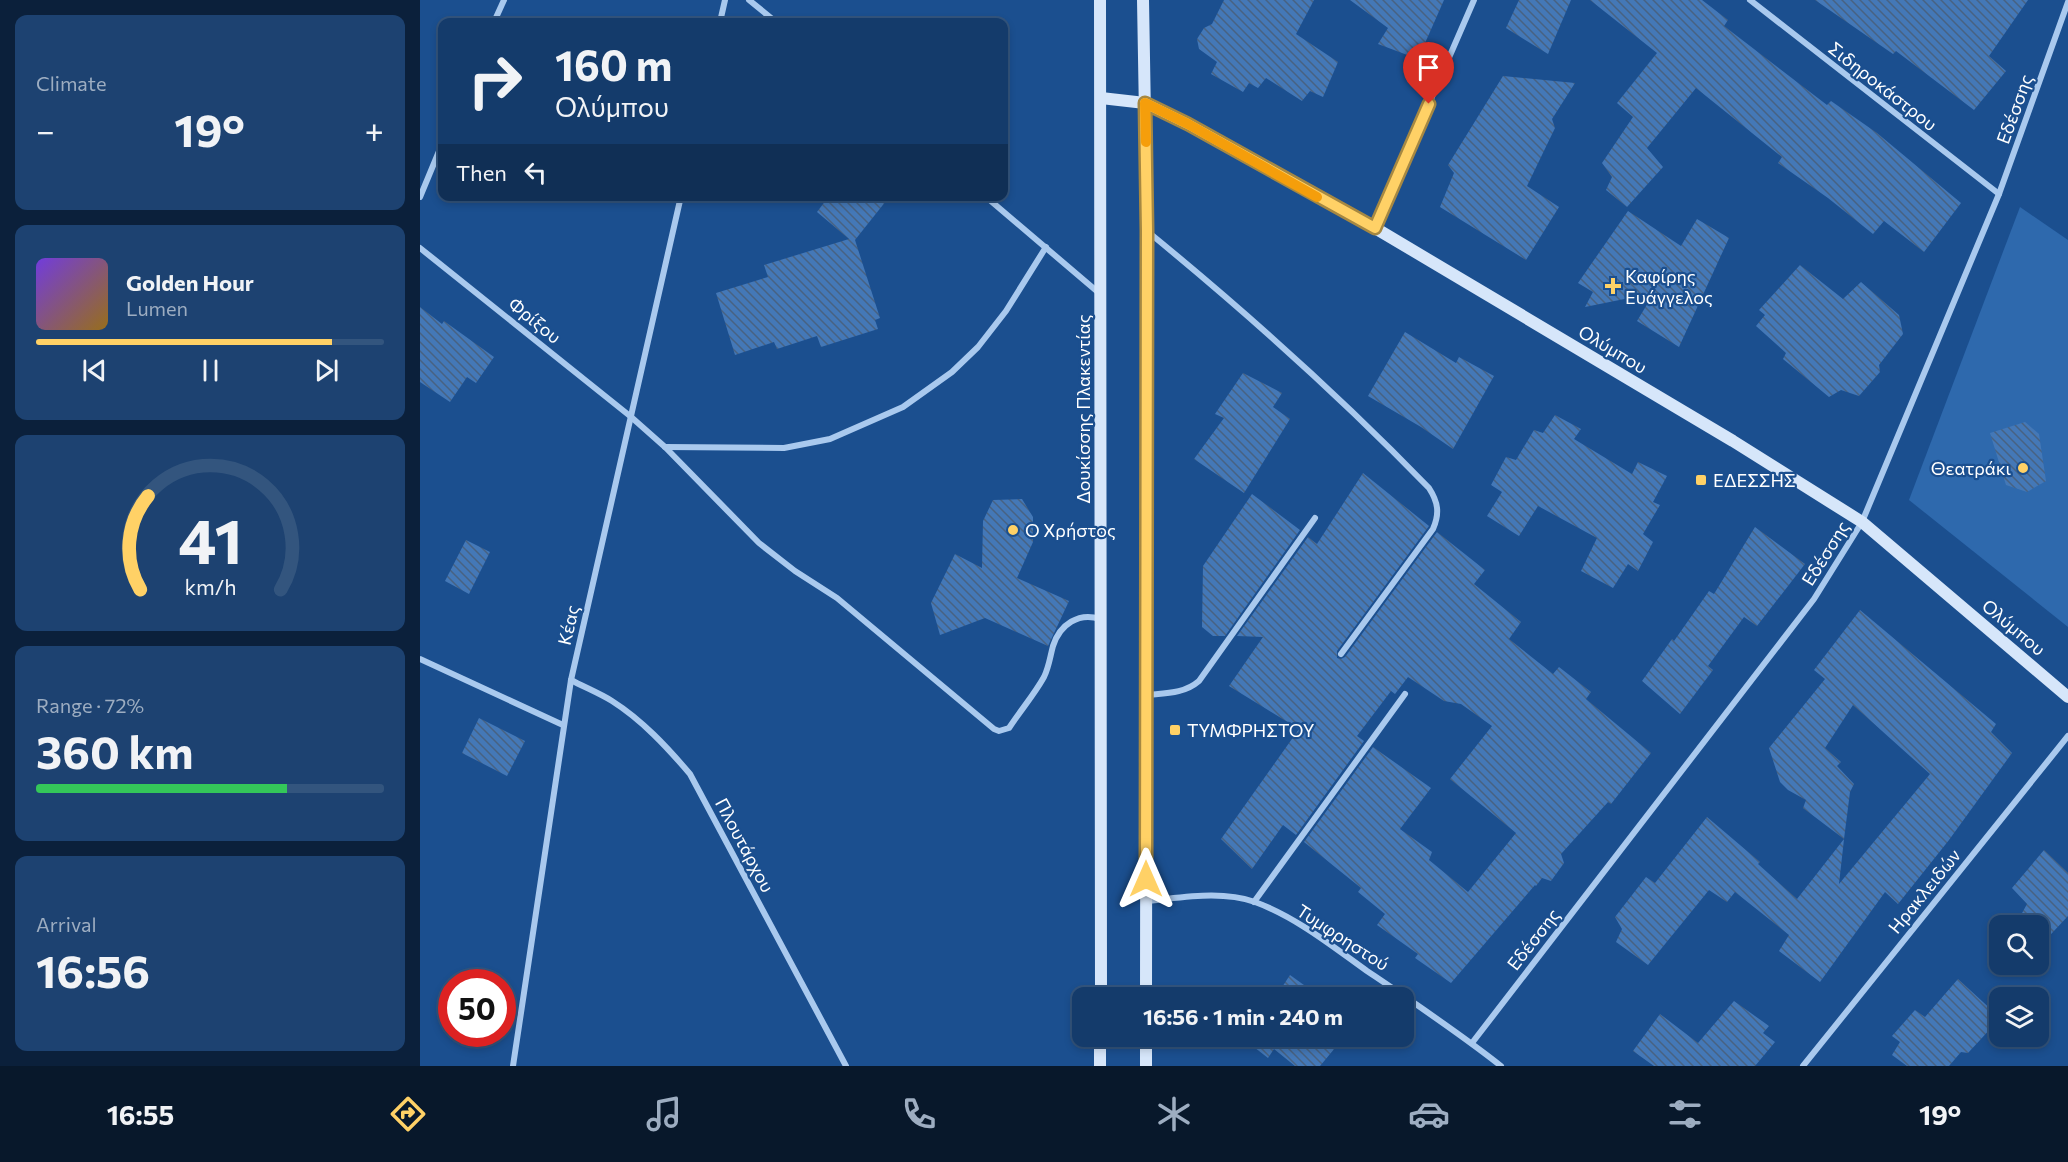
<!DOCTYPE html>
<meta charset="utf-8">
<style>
body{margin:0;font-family:Commissioner,sans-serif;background:#1d4271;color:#f1f3f6;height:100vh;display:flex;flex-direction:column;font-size:22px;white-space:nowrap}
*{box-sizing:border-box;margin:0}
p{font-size:20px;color:#9dadc1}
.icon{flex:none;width:33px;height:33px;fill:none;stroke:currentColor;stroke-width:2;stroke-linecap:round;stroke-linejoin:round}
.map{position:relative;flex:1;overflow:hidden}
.drawer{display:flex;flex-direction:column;gap:15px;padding:15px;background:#0b203b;width:420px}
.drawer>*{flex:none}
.guide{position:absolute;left:18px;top:18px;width:570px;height:183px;border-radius:12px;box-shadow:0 3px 9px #0003,0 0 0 2px #33557e;background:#143b6b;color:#f1f3f6;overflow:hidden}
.buttons{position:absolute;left:1569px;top:915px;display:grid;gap:12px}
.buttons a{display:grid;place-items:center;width:60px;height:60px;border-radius:12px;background:#143b6b;box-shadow:0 3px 9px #0003,0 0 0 2px #33557e;font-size:30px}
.speed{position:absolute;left:18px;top:969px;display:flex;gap:12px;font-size:30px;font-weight:700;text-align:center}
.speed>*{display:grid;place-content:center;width:78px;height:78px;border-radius:50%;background:#143b6b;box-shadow:0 3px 9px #0003,0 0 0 2px #33557e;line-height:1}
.speed .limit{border:9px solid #d22;background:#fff;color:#111}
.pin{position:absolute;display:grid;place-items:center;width:51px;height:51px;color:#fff;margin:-62px -26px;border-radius:50% 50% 50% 0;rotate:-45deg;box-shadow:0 0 6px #0007}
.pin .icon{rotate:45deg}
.me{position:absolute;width:66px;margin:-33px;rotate:0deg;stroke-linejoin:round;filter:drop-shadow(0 0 4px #0008)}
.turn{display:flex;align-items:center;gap:21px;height:126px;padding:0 18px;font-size:27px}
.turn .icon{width:78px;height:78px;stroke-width:2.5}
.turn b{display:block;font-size:42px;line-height:51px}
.then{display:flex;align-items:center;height:57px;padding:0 18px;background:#0003;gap:12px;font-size:22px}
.big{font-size:45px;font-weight:700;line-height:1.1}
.drawer .card{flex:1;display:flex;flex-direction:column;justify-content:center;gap:9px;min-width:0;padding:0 21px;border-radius:12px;background:#1d4271}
.drawer .dial{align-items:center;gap:0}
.dial svg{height:156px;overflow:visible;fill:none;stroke:#33557e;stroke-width:7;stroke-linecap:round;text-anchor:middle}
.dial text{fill:#f1f3f6;stroke:none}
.song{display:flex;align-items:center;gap:18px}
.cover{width:72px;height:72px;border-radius:9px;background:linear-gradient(135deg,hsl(260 70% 55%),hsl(40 70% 35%))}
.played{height:6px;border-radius:3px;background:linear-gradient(90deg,#ffd166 85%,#33557e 85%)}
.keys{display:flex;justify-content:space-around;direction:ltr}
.heat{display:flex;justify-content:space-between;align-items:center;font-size:33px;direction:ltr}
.charge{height:9px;border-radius:4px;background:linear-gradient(90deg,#34c759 72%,#33557e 0)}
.trip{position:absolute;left:652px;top:987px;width:342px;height:60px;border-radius:12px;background:#143b6b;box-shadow:0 3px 9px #0003,0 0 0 2px #33557e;font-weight:700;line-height:60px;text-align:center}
.tabs{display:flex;height:96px;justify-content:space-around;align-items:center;background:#08182b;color:#9dadc1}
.tabs .icon{width:42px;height:42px}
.tabs .on{color:#ffd166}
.tabs b{font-size:27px;color:#f1f3f6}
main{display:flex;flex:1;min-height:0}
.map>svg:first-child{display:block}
.park{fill:#2e69ad}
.building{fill:url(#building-back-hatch)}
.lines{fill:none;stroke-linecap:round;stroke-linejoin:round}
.street{stroke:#a9c9ee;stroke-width:6}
.secondary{stroke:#d6e6fa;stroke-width:12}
.route-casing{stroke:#a68842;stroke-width:15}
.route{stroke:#ffd166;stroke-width:10}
.slow{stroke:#f59e0b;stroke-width:10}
.poi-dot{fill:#ffd166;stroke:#1b4f8f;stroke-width:2}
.labels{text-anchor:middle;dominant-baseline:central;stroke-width:4.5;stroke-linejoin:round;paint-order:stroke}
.street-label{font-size:18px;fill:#fff;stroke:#1b4f8f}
.poi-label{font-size:18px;fill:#fff;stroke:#1b4f8f;text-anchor:start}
</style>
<main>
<section class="drawer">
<div class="card"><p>Climate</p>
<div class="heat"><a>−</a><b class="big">19°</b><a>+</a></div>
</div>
<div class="card">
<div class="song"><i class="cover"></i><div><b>Golden Hour</b><p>Lumen</p></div></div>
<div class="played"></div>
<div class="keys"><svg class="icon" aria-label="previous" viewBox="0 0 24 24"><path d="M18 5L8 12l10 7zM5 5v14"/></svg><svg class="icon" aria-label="pause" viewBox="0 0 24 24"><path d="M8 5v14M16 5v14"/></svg><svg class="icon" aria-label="next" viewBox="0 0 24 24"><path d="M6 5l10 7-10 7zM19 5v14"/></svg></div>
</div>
<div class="card dial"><svg viewBox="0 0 100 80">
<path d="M14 69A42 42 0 1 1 86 69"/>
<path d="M14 69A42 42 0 0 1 18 21" stroke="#ffd166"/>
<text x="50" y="56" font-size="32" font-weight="700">41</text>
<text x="50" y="72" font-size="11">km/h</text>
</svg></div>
<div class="card"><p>Range · 72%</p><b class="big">360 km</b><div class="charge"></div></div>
<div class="card"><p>Arrival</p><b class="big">16:56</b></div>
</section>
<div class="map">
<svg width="1648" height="1066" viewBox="0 0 1648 1066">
<defs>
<pattern id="building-back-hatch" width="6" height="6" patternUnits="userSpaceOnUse" patternTransform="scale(1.5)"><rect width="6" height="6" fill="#4478b7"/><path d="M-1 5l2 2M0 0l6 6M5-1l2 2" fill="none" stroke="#486282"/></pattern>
</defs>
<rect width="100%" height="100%" fill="#1b4f8f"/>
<!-- park -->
<polygon class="park" points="1600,207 1648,240 1648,627 1489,500"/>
<!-- building -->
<g class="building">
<polygon points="804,0 894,0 876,34 918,62 903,97 890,91 882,101 846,78 838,88 829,83 823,92 791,74 797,62 779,49 777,39 784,28 792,24"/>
<polygon points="930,0 1024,0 998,59 958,44 968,28"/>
<polygon points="1099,0 1151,0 1128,54 1086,28"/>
<polygon points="1170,0 1282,0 1308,20 1304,26 1407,105 1411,101 1457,133 1541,203 1504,252 1464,221 1453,234 1408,198 1358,163 1362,157 1276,88 1227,148 1243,167 1207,207 1186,190 1192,177 1182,163 1213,117 1197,103 1237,53"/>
<polygon points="1395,0 1608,0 1569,56 1586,71 1554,110 1476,51 1473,54"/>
<polygon points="1083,76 1155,83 1132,119 1135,128 1107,186 1139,207 1106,260 1020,207 1034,173 1028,165"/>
<polygon points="409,196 470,196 435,240 460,318 455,320 458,329 401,347 397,336 357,349 354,342 315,355 296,293 348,277 344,265 429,239 397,212"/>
<polygon points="1208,211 1261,246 1277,219 1309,238 1259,347 1217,321 1234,293 1165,307 1173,292 1158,283"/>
<polygon points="1380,265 1423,299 1441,282 1479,315 1483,334 1459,365 1460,372 1439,396 1421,390 1409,397 1363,359 1366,353 1336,326 1345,315 1339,310"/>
<polygon points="0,307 22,324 24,321 74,357 56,383 47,377 30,402 0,382"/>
<polygon points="985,332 1036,363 1039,357 1074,376 1033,449 1001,427 948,396"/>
<polygon points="823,373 862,393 853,407 870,419 824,493 774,459 804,418 795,414"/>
<polygon points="1135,415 1161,429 1154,439 1212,474 1218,462 1247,476 1233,502 1240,505 1223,534 1233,542 1218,571 1208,564 1193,588 1161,571 1177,538 1118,506 1099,536 1067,516 1082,492 1071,485 1086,457 1096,460 1114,430 1123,433"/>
<polygon points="1605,422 1619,434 1626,481 1607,492 1586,485 1570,433"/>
<polygon points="943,473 1009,526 917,651 917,658 921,659 925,657 1017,532 1065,570 1054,584 1101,622 1089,639 1133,674 1139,667 1171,692 1166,699 1231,753 1191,804 1188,802 1141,854 1144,863 1131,881 1122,878 1116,886 1115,885 1031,983 995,958 998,954 957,925 965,914 938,892 941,888 884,842 953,747 1011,788 980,829 1012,852 1009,860 1048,892 1096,833 1030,779 1072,726 1041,704 1024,701 988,677 975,694 971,691 937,736 944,741 876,835 863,825 832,869 801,839 879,729 809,686 843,637 817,636 888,537 897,544"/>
<polygon points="832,494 880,530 805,636 793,636 782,627 783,566"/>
<polygon points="602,499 613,517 613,542 597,578 649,601 628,646 565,618 520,635 511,603 535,554 562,568 563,521 573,500"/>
<polygon points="1335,527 1385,564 1337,626 1324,617 1288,666 1293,670 1260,714 1222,681 1252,639 1254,641 1289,591 1294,594"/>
<polygon points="46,540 70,552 49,594 25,581"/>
<polygon points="1440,610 1576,724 1571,732 1592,753 1529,840 1478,904 1465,892 1400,982 1359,951 1369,935 1315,892 1307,902 1289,890 1228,965 1196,942 1202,929 1195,917 1226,877 1235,883 1287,817 1340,862 1338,864 1377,899 1424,839 1419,884 1510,774 1433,705 1405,748 1421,762 1417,766 1434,784 1430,792 1424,839 1383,808 1386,800 1368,790 1360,782 1349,748 1405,679 1394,670"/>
<polygon points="59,718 105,741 87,776 42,753"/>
<polygon points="1624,850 1648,873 1648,916 1618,948 1618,926 1595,926 1607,904 1592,888"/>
<polygon points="870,975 902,998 855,998"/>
<polygon points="1538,979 1575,1013 1573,1026 1548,1053 1541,1052 1529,1066 1487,1066 1472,1055 1480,1042 1472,1036 1495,1010 1505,1017"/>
<polygon points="911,989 921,998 904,998"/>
<polygon points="1314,1001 1349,1026 1343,1033 1355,1042 1335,1066 1234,1066 1213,1051 1240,1014 1278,1043"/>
<polygon points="828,1036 925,1036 900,1066 875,1066 854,1049 848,1058 825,1040"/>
</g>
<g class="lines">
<!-- street -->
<g class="street">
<polyline points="329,0 356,22"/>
<polyline points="1330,0 1579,194"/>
<polyline points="74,22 84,0"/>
<polyline points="300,22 305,0"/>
<polyline points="565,196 679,293"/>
<polyline points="0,197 22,144"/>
<polyline points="955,228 1054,0"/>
<path d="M727,231C826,312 920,396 1009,488C1018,502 1020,513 1013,529L921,654"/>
<path d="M0,248L210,416L245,447L339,543L375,571L417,598L574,729L579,731L589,728C600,711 614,695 624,677C629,667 630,657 633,646C640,624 659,612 680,619"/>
<polyline points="245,447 364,448 410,439 483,407 532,372 558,347 586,311 626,247"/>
<polyline points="0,659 143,725"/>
<path d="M151,680C164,687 179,693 192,701C222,720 247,747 270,774L426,1066"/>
<path d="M726,695C745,693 764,694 779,681L895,518"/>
<path d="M726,901C761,898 800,890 835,902C876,917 912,946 947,971C993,1002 1038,1032 1081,1066"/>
<polyline points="834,902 985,694"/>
<polyline points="1052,1043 1394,599 1442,522 1579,194 1648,2"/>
<polyline points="93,1066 151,680 261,196"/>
<polyline points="1383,1066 1648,736"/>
</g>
<!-- secondary -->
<g class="secondary">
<polyline points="680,0 681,998"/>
<polyline points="723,0 727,231 726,998"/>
<polyline points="681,98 725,103 768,124 955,228 1313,441 1442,522 1648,697"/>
<polyline points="680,1066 680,1036"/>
<polyline points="726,1066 726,1036"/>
</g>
</g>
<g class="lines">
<defs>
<polyline id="route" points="726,879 727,231 725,103 768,124 955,228 1009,104"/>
</defs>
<!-- route casing -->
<use href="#route" class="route-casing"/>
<!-- route -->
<use href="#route" class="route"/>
<!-- slow -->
<polyline class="slow" points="726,142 725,103 768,124 897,197"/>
</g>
<!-- markers -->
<g class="poi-dot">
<path d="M1190 277h6v6h6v6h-6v6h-6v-6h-6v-6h6z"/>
<circle cx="1603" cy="468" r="6"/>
<rect x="1275" y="474" width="12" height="12" rx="3"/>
<circle cx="593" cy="530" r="6"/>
<rect x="749" y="724" width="12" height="12" rx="3"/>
</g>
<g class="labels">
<!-- street labels -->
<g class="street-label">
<text transform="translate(1463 86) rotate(38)">Σιδηροκάστρου</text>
<text transform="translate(1594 109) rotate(-70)">Εδέσσης</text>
<text transform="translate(115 320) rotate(39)">Φρίξου</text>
<text transform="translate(1193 349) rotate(31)">Ολύμπου</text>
<text transform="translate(663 409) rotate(-90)">Δουκίσσης Πλακεντίας</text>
<text transform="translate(1405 553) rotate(-58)">Εδέσσης</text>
<text transform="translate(148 625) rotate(-77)">Κέας</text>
<text transform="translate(1594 627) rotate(40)">Ολύμπου</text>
<text transform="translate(325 845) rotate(62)">Πλουτάρχου</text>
<text transform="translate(1504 891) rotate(-51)">Ηρακλειδών</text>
<text transform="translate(923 937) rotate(33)">Τυμφρηστού</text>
<text transform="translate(1113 939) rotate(-52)">Εδέσσης</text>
</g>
<!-- poi labels -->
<g class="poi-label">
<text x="1205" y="276">Καφίρης<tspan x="1205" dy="21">Ευάγγελος</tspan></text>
<text x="1591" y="468" text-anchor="end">Θεατράκι</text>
<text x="1293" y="480">ΕΔΕΣΣΗΣ</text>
<text x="605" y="530">Ο Χρήστος</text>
<text x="767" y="730">ΤΥΜΦΡΗΣΤΟΥ</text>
</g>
</g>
</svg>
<div class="buttons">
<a><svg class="icon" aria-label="search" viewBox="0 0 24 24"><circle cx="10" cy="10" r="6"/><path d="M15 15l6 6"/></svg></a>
<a><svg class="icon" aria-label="layers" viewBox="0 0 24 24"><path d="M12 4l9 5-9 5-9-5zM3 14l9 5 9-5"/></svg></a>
</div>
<div class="speed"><div class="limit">50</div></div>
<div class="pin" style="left:1009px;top:104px;background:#d93025"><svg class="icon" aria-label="arrive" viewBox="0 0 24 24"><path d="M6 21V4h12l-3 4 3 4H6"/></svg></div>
<svg class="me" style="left:726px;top:879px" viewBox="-20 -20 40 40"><path d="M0-17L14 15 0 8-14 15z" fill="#ffd166" stroke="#fff" stroke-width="4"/></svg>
<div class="trip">16:56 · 1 min · 240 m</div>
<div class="guide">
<div class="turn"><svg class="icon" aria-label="right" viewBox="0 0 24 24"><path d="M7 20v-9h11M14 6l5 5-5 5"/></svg><div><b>160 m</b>Ολύμπου</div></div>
<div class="then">Then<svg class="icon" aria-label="left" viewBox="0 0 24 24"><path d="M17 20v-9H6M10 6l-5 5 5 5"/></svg></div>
</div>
</div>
</main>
<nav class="tabs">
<b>16:55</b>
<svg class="icon on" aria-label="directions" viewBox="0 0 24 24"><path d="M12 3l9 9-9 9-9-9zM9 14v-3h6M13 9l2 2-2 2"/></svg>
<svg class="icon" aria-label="music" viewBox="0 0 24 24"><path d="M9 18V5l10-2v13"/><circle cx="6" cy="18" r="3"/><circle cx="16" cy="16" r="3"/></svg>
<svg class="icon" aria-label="phone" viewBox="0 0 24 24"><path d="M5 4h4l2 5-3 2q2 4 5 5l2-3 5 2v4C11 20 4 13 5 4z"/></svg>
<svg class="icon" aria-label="climate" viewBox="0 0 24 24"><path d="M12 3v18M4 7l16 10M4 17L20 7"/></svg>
<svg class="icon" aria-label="car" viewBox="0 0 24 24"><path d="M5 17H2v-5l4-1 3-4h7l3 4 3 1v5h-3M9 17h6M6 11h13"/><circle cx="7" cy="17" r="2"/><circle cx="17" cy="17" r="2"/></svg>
<svg class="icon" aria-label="filters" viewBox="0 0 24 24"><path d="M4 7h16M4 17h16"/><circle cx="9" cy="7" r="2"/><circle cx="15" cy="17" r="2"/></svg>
<b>19°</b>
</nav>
